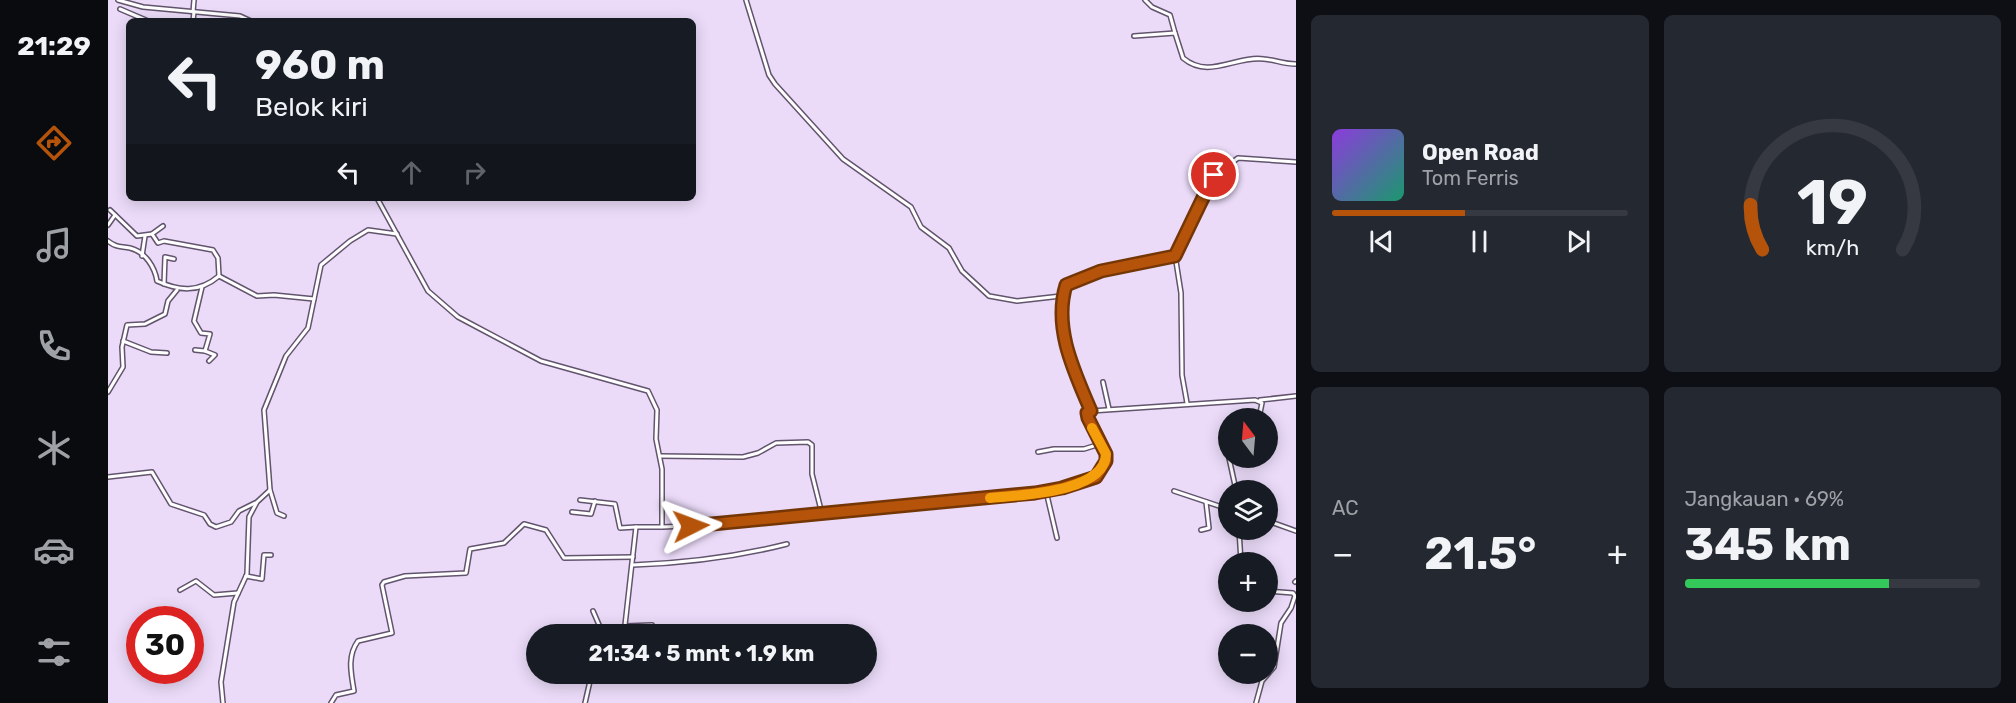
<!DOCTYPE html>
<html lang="id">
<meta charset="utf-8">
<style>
body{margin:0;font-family:Rubik,sans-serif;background:#242831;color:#f1f3f6;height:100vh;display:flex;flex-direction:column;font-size:22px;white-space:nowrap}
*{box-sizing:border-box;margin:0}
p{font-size:20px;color:#9ea1a6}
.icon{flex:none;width:33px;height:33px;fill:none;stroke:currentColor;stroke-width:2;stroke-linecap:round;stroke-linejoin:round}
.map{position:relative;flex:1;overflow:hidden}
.side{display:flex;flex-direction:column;gap:15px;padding:15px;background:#0d0f14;width:720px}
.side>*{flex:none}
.hud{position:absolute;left:18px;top:18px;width:570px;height:183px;border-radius:9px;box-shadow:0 3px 15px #0003;background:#171b24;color:#f1f3f6;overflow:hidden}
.needle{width:39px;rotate:344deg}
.fabs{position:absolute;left:1110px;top:408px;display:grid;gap:12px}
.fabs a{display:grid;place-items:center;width:60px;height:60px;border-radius:50%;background:#171b24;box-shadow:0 3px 15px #0003;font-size:30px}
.speed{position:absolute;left:18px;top:606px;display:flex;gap:12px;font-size:30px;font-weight:700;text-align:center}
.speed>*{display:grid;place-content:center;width:78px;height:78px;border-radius:50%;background:#171b24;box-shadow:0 3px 15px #0003;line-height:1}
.speed .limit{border:9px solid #d22;background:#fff;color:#111}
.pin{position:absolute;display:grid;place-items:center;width:51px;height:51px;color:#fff;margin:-26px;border:3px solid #fff;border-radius:50%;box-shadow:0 2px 6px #0007}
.me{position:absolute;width:66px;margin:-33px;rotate:87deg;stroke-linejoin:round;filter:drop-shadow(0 0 4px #0008)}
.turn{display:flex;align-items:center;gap:21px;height:126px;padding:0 30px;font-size:27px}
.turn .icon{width:78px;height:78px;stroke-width:2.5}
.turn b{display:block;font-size:42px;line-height:51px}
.lanes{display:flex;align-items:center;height:57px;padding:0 30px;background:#0003;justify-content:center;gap:30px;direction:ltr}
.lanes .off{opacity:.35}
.big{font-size:45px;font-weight:700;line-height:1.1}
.side .widget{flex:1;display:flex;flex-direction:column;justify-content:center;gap:9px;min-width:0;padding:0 21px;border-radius:9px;background:#242831}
.side .dial{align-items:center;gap:0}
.dial svg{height:156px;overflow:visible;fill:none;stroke:#363941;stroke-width:7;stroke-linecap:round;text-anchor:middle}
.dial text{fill:#f1f3f6;stroke:none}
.song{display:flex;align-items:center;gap:18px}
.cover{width:72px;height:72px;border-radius:9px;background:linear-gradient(135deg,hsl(270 70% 55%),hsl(160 70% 35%))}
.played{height:6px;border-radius:3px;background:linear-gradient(90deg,#b45309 45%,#363941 45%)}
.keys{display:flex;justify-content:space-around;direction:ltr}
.heat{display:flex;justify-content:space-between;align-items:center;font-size:33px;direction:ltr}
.charge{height:9px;border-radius:4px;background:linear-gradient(90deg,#34c759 69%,#363941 0)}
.side .tiles{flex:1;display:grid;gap:15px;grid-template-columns:repeat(2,1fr)}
.trip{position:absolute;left:418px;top:624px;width:351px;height:60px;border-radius:30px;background:#171b24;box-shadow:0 3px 15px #0003;font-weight:700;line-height:60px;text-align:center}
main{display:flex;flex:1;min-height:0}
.dock{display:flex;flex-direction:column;width:108px;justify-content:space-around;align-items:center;background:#090b0e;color:#9ea1a6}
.dock .icon{width:42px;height:42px}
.dock .active{color:#b45309}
.dock b{font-size:27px;color:#f1f3f6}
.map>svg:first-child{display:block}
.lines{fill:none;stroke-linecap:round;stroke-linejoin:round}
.street-casing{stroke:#62546d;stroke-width:6}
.street{stroke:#fff;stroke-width:3}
.route-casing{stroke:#753606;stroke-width:15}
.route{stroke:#b45309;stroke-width:10}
.slow{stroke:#f59e0b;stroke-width:10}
</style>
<main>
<nav class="dock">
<b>21:29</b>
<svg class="icon active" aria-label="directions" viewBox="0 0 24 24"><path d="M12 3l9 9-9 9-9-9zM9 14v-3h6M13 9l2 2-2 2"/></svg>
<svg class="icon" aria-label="music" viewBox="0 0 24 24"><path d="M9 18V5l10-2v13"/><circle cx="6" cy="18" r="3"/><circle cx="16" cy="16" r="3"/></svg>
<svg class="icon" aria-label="phone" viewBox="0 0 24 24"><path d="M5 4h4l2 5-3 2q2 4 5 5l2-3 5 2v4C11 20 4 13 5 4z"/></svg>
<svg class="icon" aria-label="climate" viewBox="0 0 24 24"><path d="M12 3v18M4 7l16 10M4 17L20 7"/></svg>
<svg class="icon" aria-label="car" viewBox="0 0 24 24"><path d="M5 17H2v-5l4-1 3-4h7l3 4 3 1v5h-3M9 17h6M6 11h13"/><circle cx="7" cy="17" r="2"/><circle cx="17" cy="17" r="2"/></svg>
<svg class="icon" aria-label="filters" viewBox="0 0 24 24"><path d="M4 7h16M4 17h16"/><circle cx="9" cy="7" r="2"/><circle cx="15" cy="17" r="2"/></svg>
</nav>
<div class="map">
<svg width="1188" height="703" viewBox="0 0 1188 703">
<rect width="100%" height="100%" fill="#ebdbf9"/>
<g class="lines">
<defs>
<g id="street">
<polyline points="10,0 35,7 132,16 143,21"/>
<polyline points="638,0 661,75 667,84 735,159 803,207 813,227 841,248 854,271 881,296 909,301 953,296 962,282 993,271 1067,256"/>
<polyline points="1037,0 1044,7 1062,15 1067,33"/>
<polyline points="12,9 40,21"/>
<polyline points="85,12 86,0"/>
<polyline points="85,21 86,12"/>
<path d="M1026,36L1067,33L1075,58C1101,80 1128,55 1156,59C1168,60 1175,64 1188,64"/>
<path d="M269,198L320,291L350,317L433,361L540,391L549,410L548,439L554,469V527L606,525L928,493C945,490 1002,482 998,456C996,444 984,429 980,418L979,413L983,411L1147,400L1154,403L1151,418"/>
<polyline points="2,210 29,236 44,234 55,226"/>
<polyline points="0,225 7,215"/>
<polyline points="44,234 50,243 56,241 105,250 110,258 111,276"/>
<path d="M0,241C9,248 12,246 22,248C38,252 47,268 49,281C71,291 91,293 111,276L149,296L166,295L206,299L213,265L242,241L260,230L289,234"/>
<polyline points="34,256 37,236"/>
<polyline points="56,284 57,257 66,259"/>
<polyline points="94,287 86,321 93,333 102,334 97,351 107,355 101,361"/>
<polyline points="954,295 956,334 983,411"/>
<polyline points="15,341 43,352 59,353"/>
<polyline points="87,350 97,351"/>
<polyline points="995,382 1001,409"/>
<polyline points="0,392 15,367 14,347 19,325 37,324 57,314 60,301 69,290"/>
<polyline points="1152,400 1188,396"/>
<polyline points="1079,403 1074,375 1073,293 1067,255 1104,178 1130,158 1188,162"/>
<polyline points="930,452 946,449 976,449 992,444"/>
<polyline points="552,456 635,457 650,453 668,443 700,442 704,445 704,474 714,514"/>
<polyline points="1121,458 1128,490"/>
<polyline points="0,477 44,472 63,504 96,515 102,524 108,527 123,522 131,511 147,503"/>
<polyline points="162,490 169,513 176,516"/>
<polyline points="938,491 949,538"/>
<polyline points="1066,491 1120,509"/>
<polyline points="472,500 507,504 512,528 528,527"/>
<polyline points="464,512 483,514 487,501"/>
<polyline points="1160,521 1188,531"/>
<polyline points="1093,530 1101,528 1098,502"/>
<polyline points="1131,530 1133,562"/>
<path d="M525,565C578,563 628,557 679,544"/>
<polyline points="138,576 154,579 156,555 163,555"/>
<polyline points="1187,582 1188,581"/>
<polyline points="72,590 88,581 106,595 130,593"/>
<polyline points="485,611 495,634"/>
<polyline points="518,626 544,625"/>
<polyline points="516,634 528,527 553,527"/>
<polyline points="115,703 113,682 126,602 139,574 141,517 149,502 162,490 156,410 178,356 200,328 206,299"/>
<path d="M223,703L228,695L246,691C243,673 239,656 250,641L284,633L274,585L276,582L297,576L358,573L362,549L396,543L416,524L438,530L456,558L525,557"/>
<polyline points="477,703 482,681 489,674"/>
<polyline points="1148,703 1154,681 1166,667 1173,623 1183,608 1187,596 1185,593 1160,591"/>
</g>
</defs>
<!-- street casing -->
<use href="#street" class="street-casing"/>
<!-- street -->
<use href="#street" class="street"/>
</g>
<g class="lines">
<defs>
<path id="route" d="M583,526L927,493L954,488L988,477L998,461V454L980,418L979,413L983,411C966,371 945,328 958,285L993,271L1067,256L1106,175"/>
</defs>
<!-- route casing -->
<use href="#route" class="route-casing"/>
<!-- route -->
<use href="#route" class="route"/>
<!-- slow -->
<path class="slow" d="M882,498C911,495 997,493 998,454L984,428"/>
</g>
</svg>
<div class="fabs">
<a><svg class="needle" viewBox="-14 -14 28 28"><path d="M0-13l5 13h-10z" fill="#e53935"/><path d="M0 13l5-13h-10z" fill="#9ea1a6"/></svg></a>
<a><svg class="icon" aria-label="layers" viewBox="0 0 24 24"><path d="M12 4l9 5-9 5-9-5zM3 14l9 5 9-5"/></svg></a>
<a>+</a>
<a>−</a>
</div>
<div class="speed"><div class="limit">30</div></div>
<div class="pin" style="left:1106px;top:175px;background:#d93025"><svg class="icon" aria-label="arrive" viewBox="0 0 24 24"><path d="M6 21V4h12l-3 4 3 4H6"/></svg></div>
<svg class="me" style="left:583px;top:526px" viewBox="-20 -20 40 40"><path d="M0-17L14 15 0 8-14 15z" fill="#b45309" stroke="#fff" stroke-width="4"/></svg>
<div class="trip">21:34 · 5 mnt · 1.9 km</div>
<div class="hud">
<div class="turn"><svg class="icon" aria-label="left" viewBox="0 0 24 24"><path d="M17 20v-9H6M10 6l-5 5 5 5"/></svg><div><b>960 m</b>Belok kiri</div></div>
<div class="lanes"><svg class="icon" aria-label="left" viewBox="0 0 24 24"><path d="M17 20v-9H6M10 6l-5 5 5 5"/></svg><svg class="icon off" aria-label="ahead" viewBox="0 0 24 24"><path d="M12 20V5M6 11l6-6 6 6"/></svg><svg class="icon off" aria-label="right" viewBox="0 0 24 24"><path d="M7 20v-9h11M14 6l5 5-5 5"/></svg></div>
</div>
</div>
<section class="side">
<div class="tiles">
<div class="widget">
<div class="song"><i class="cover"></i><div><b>Open Road</b><p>Tom Ferris</p></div></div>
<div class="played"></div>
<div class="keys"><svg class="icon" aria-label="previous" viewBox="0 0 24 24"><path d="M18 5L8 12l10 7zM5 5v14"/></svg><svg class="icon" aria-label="pause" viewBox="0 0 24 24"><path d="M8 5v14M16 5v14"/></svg><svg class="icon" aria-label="next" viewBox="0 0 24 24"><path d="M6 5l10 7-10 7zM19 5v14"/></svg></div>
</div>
<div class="widget dial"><svg viewBox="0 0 100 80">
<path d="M14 69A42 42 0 1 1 86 69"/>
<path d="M14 69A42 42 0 0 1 8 46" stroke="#b45309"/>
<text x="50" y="56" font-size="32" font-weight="700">19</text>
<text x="50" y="72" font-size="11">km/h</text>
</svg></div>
<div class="widget"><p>AC</p>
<div class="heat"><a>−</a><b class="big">21.5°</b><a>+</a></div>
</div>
<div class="widget"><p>Jangkauan · 69%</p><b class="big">345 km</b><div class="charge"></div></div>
</div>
</section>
</main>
